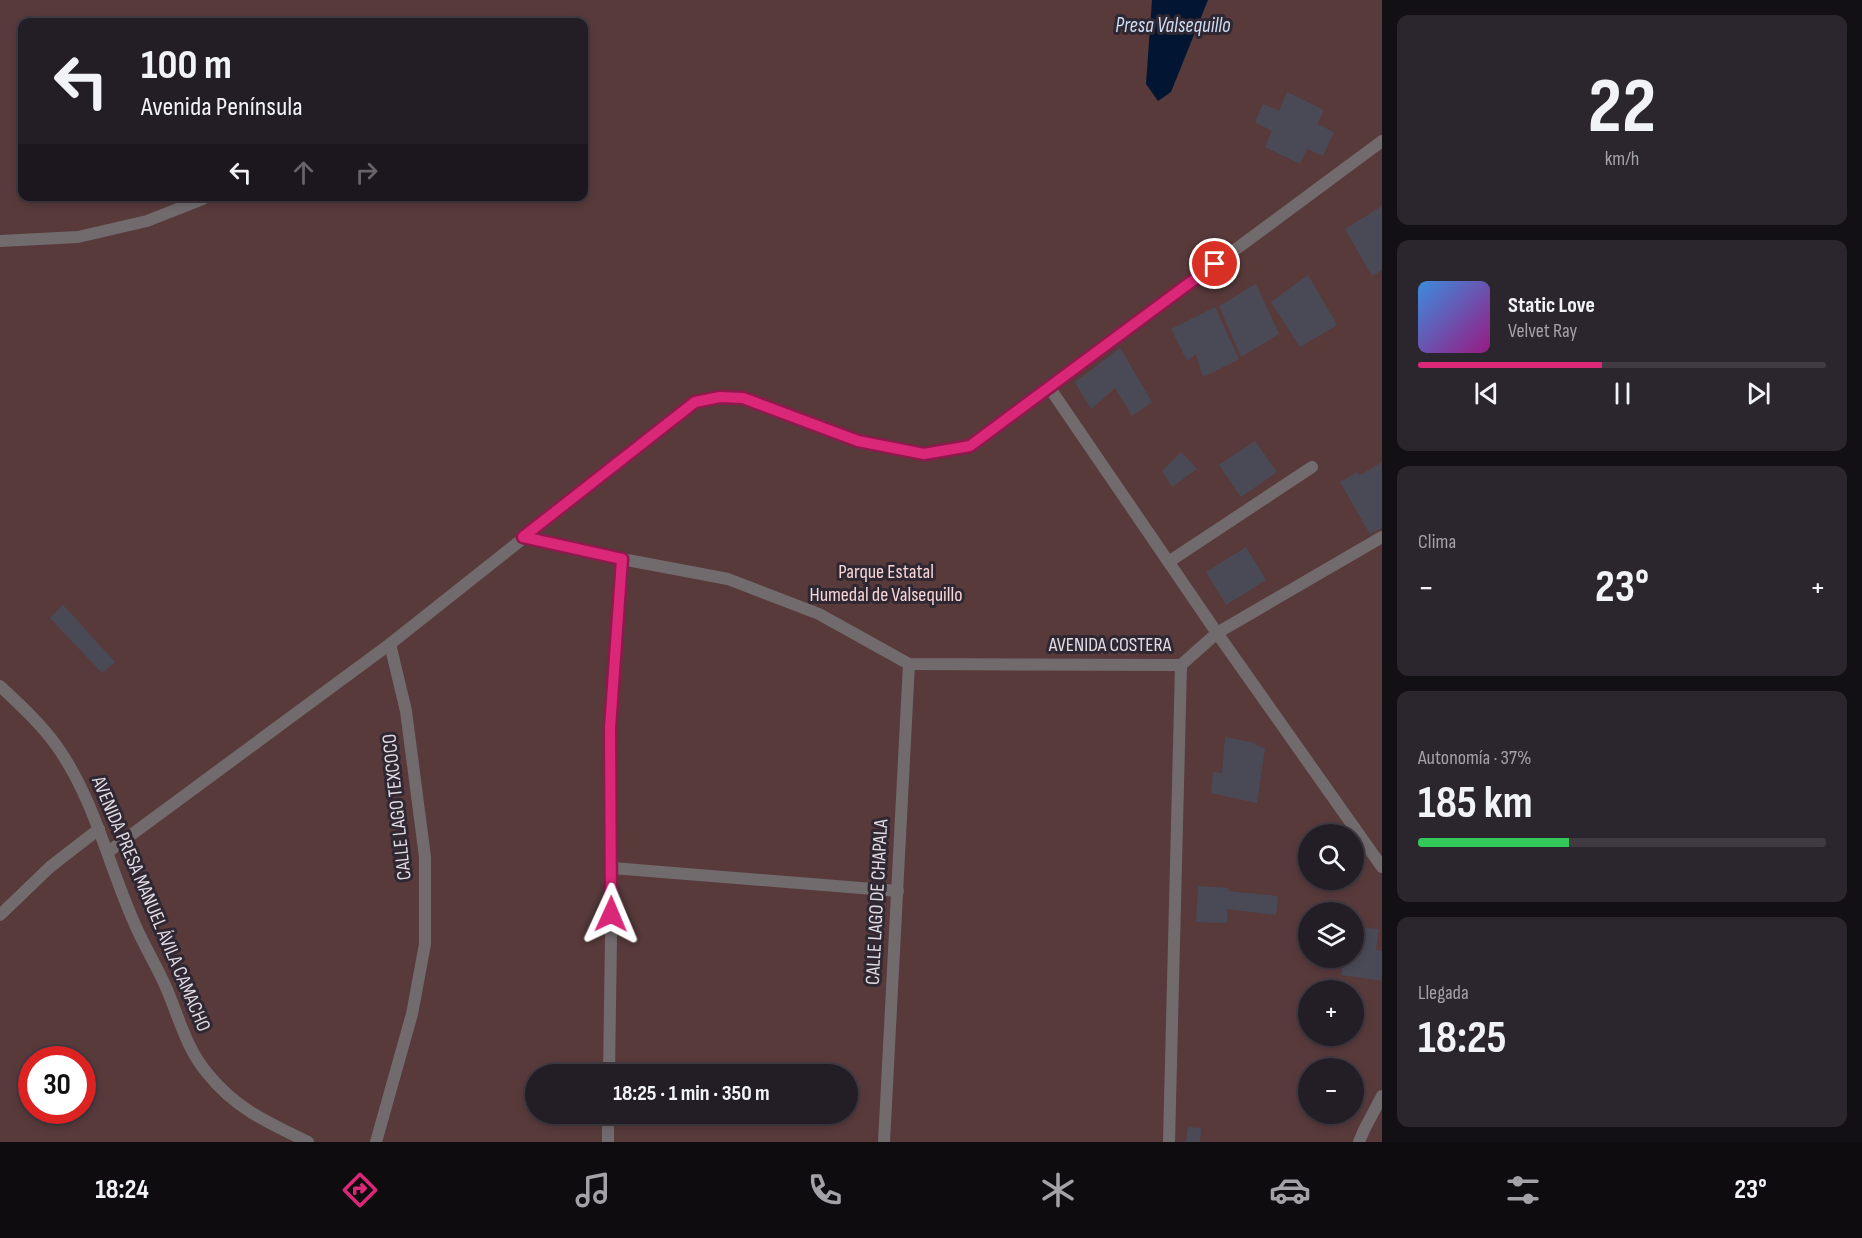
<!DOCTYPE html>
<html lang="es">
<meta charset="utf-8">
<style>
body{margin:0;font-family:"Sofia Sans Condensed",sans-serif;background:#2b262e;color:#f1f3f6;height:100vh;display:flex;flex-direction:column;font-size:22px;white-space:nowrap}
*{box-sizing:border-box;margin:0}
p{font-size:20px;color:#a3a2a7}
.icon{flex:none;width:33px;height:33px;fill:none;stroke:currentColor;stroke-width:2;stroke-linecap:round;stroke-linejoin:round}
.map{position:relative;flex:1;overflow:hidden}
.details{display:flex;flex-direction:column;gap:15px;padding:15px;background:#131015;width:480px}
.details>*{flex:none}
.hud{position:absolute;left:18px;top:18px;width:570px;height:183px;border-radius:12px;box-shadow:0 3px 9px #0003,0 0 0 2px #403b43;background:#231d26;color:#f1f3f6;overflow:hidden}
.fabs{position:absolute;left:1298px;top:824px;display:grid;gap:12px}
.fabs a{display:grid;place-items:center;width:66px;height:66px;border-radius:50%;background:#231d26;box-shadow:0 3px 9px #0003,0 0 0 2px #403b43;font-size:30px}
.speed{position:absolute;left:18px;top:1046px;display:flex;gap:12px;font-size:30px;font-weight:700;text-align:center}
.speed>*{display:grid;place-content:center;width:78px;height:78px;border-radius:50%;background:#231d26;box-shadow:0 3px 9px #0003,0 0 0 2px #403b43;line-height:1}
.speed .limit{border:9px solid #d22;background:#fff;color:#111}
.pin{position:absolute;display:grid;place-items:center;width:51px;height:51px;color:#fff;margin:-26px;border:3px solid #fff;border-radius:50%;box-shadow:0 2px 6px #0007}
.me{position:absolute;width:66px;margin:-33px;rotate:1deg;stroke-linejoin:round;filter:drop-shadow(0 0 4px #0008)}
.turn{display:flex;align-items:center;gap:21px;height:126px;padding:0 24px;font-size:27px}
.turn .icon{width:78px;height:78px;stroke-width:2.5}
.turn b{display:block;font-size:42px;line-height:51px}
.lanes{display:flex;align-items:center;height:57px;padding:0 24px;background:#0003;justify-content:center;gap:30px;direction:ltr}
.lanes .off{opacity:.35}
.big{font-size:45px;font-weight:700;line-height:1.1}
.details .widget{flex:1;display:flex;flex-direction:column;justify-content:center;gap:9px;min-width:0;padding:0 21px;border-radius:12px;background:#2b262e}
.details .dial{align-items:center;gap:0}
.dial b{font-size:78px;line-height:1}
.song{display:flex;align-items:center;gap:18px}
.cover{width:72px;height:72px;border-radius:9px;background:linear-gradient(135deg,hsl(210 70% 55%),hsl(310 70% 35%))}
.played{height:6px;border-radius:3px;background:linear-gradient(90deg,#db2777 45%,#403b43 45%)}
.keys{display:flex;justify-content:space-around;direction:ltr}
.heat{display:flex;justify-content:space-between;align-items:center;font-size:33px;direction:ltr}
.charge{height:9px;border-radius:4px;background:linear-gradient(90deg,#34c759 37%,#403b43 0)}
.trip{position:absolute;left:525px;top:1064px;width:333px;height:60px;border-radius:30px;background:#231d26;box-shadow:0 3px 9px #0003,0 0 0 2px #403b43;font-weight:700;line-height:60px;text-align:center}
.tabs{display:flex;height:96px;justify-content:space-around;align-items:center;background:#0e0c0f;color:#a3a2a7}
.tabs .icon{width:42px;height:42px}
.tabs .on{color:#db2777}
.tabs b{font-size:27px;color:#f1f3f6}
main{display:flex;flex:1;min-height:0}
.map>svg:first-child{display:block}
.green{fill:#583a3b;fill-rule:evenodd}
.water{fill:#021634}
.building{fill:#4a4a57}
.lines{fill:none;stroke-linecap:round;stroke-linejoin:round}
.service{stroke:#726b6e;stroke-width:12}
.minor{stroke:#726b6e;stroke-width:12}
.tertiary{stroke:#726b6e;stroke-width:12}
.route-casing{stroke:#8e194d;stroke-width:15}
.route{stroke:#db2777;stroke-width:10}
.labels{text-anchor:middle;dominant-baseline:central;stroke-width:6;stroke-linejoin:round;paint-order:stroke}
.park-label{font-size:20px;fill:#f9d6d7;stroke:#2f2732}
.street-label{font-size:20px;fill:#e1dce3;stroke:#2f2732}
.water-label{font-size:21px;font-style:italic;fill:#cbdcf4;stroke:#2f2732}
</style>
<main>
<div class="map">
<svg width="1382" height="1142" viewBox="0 0 1382 1142">
<rect width="100%" height="100%" fill="#2f2732"/>
<!-- green -->
<path class="green" d="M0,0H1382V1142H0ZM22,22H584V196H22ZM1308,834H1353V879H1308ZM1308,912H1353V957H1308ZM1308,990H1353V1035H1308ZM32,1059H82V1110H32ZM1308,1068H1353V1113H1308ZM536,1074H848V1113H536Z"/>
<!-- water -->
<polygon class="water" points="1152,0 1208,0 1171,92 1158,101 1146,84"/>
<!-- building -->
<g class="building">
<polygon points="1287,92 1324,110 1317,124 1334,132 1323,156 1307,149 1300,164 1265,147 1272,131 1255,122 1263,104 1279,111"/>
<polygon points="1382,206 1382,270 1372,276 1345,229"/>
<polygon points="1308,275 1337,325 1300,347 1271,302"/>
<polygon points="1256,284 1279,334 1241,357 1219,306"/>
<polygon points="1215,307 1239,359 1203,377 1196,354 1187,361 1171,329"/>
<polygon points="1120,348 1152,402 1132,416 1115,388 1091,409 1075,382"/>
<polygon points="1255,441 1277,472 1241,497 1219,465"/>
<polygon points="1181,452 1197,469 1172,487 1162,471"/>
<polygon points="1382,462 1382,528 1370,534 1340,482 1357,472 1360,475"/>
<polygon points="1246,547 1266,580 1226,605 1206,572"/>
<polygon points="63,605 115,662 102,673 50,618"/>
<polygon points="1225,737 1255,743 1255,745 1265,748 1257,803 1211,793 1213,772 1222,773"/>
<polygon points="1198,886 1229,888 1228,891 1278,896 1276,915 1227,909 1227,923 1196,922"/>
<polygon points="1353,927 1379,929 1376,950 1382,951 1382,981 1341,975 1344,957 1353,957"/>
<polygon points="1188,1127 1201,1128 1200,1142 1186,1142"/>
</g>
<g class="lines">
<!-- service -->
<g class="service">
<polyline points="0,241 78,237 147,221 203,199"/>
<polyline points="1170,561 1312,467"/>
</g>
<!-- minor -->
<g class="minor">
<polyline points="1049,387 1217,633 1382,867"/>
<polyline points="523,537 622,559 728,579 819,614 909,664 1181,665 1217,633 1382,537"/>
<polyline points="108,852 390,644 695,402 720,397 743,398 858,441 924,454 970,446 1382,141"/>
<polyline points="612,868 898,891"/>
<polyline points="0,915 50,867 99,829"/>
<polyline points="609,1074 612,868 610,728 622,559"/>
<polyline points="376,1142 412,1014 425,944 425,857 406,711 390,644"/>
<polyline points="608,1142 608,1113"/>
<polyline points="884,1142 909,664"/>
<polyline points="1169,1142 1181,665"/>
<polyline points="1359,1142 1364,1130 1382,1096"/>
</g>
<!-- tertiary -->
<path class="tertiary" d="M0,686C20,705 40,723 56,745C94,798 107,861 133,920C142,942 155,963 165,985C178,1014 186,1049 208,1074C236,1109 269,1123 308,1142"/>
</g>
<g class="lines">
<defs>
<polyline id="route" points="611,914 610,728 622,559 523,537 695,402 720,397 743,398 858,441 924,454 970,446 1215,264"/>
</defs>
<!-- route casing -->
<use href="#route" class="route-casing"/>
<!-- route -->
<use href="#route" class="route"/>
</g>
<g class="labels">
<!-- park labels -->
<g class="park-label">
<text x="886" y="572">Parque Estatal<tspan x="886" dy="23">Humedal de Valsequillo</tspan></text>
</g>
<!-- street labels -->
<g class="street-label">
<text x="1110" y="645">AVENIDA COSTERA</text>
<text transform="translate(397 807) rotate(-96)">CALLE LAGO TEXCOCO</text>
<text transform="translate(877 902) rotate(-87)">CALLE LAGO DE CHAPALA</text>
<text transform="translate(151 904) rotate(67)">AVENIDA PRESA MANUEL ÁVILA CAMACHO</text>
</g>
<!-- water labels -->
<g class="water-label">
<text x="1173" y="25">Presa Valsequillo</text>
</g>
</g>
</svg>
<div class="fabs">
<a><svg class="icon" aria-label="search" viewBox="0 0 24 24"><circle cx="10" cy="10" r="6"/><path d="M15 15l6 6"/></svg></a>
<a><svg class="icon" aria-label="layers" viewBox="0 0 24 24"><path d="M12 4l9 5-9 5-9-5zM3 14l9 5 9-5"/></svg></a>
<a>+</a>
<a>−</a>
</div>
<div class="speed"><div class="limit">30</div></div>
<div class="pin" style="left:1215px;top:264px;background:#d93025"><svg class="icon" aria-label="arrive" viewBox="0 0 24 24"><path d="M6 21V4h12l-3 4 3 4H6"/></svg></div>
<svg class="me" style="left:611px;top:914px" viewBox="-20 -20 40 40"><path d="M0-17L14 15 0 8-14 15z" fill="#db2777" stroke="#fff" stroke-width="4"/></svg>
<div class="trip">18:25 · 1 min · 350 m</div>
<div class="hud">
<div class="turn"><svg class="icon" aria-label="left" viewBox="0 0 24 24"><path d="M17 20v-9H6M10 6l-5 5 5 5"/></svg><div><b>100 m</b>Avenida Península</div></div>
<div class="lanes"><svg class="icon" aria-label="left" viewBox="0 0 24 24"><path d="M17 20v-9H6M10 6l-5 5 5 5"/></svg><svg class="icon off" aria-label="ahead" viewBox="0 0 24 24"><path d="M12 20V5M6 11l6-6 6 6"/></svg><svg class="icon off" aria-label="right" viewBox="0 0 24 24"><path d="M7 20v-9h11M14 6l5 5-5 5"/></svg></div>
</div>
</div>
<section class="details">
<div class="widget dial"><b>22</b><p>km/h</p></div>
<div class="widget">
<div class="song"><i class="cover"></i><div><b>Static Love</b><p>Velvet Ray</p></div></div>
<div class="played"></div>
<div class="keys"><svg class="icon" aria-label="previous" viewBox="0 0 24 24"><path d="M18 5L8 12l10 7zM5 5v14"/></svg><svg class="icon" aria-label="pause" viewBox="0 0 24 24"><path d="M8 5v14M16 5v14"/></svg><svg class="icon" aria-label="next" viewBox="0 0 24 24"><path d="M6 5l10 7-10 7zM19 5v14"/></svg></div>
</div>
<div class="widget"><p>Clima</p>
<div class="heat"><a>−</a><b class="big">23°</b><a>+</a></div>
</div>
<div class="widget"><p>Autonomía · 37%</p><b class="big">185 km</b><div class="charge"></div></div>
<div class="widget"><p>Llegada</p><b class="big">18:25</b></div>
</section>
</main>
<nav class="tabs">
<b>18:24</b>
<svg class="icon on" aria-label="directions" viewBox="0 0 24 24"><path d="M12 3l9 9-9 9-9-9zM9 14v-3h6M13 9l2 2-2 2"/></svg>
<svg class="icon" aria-label="music" viewBox="0 0 24 24"><path d="M9 18V5l10-2v13"/><circle cx="6" cy="18" r="3"/><circle cx="16" cy="16" r="3"/></svg>
<svg class="icon" aria-label="phone" viewBox="0 0 24 24"><path d="M5 4h4l2 5-3 2q2 4 5 5l2-3 5 2v4C11 20 4 13 5 4z"/></svg>
<svg class="icon" aria-label="climate" viewBox="0 0 24 24"><path d="M12 3v18M4 7l16 10M4 17L20 7"/></svg>
<svg class="icon" aria-label="car" viewBox="0 0 24 24"><path d="M5 17H2v-5l4-1 3-4h7l3 4 3 1v5h-3M9 17h6M6 11h13"/><circle cx="7" cy="17" r="2"/><circle cx="17" cy="17" r="2"/></svg>
<svg class="icon" aria-label="filters" viewBox="0 0 24 24"><path d="M4 7h16M4 17h16"/><circle cx="9" cy="7" r="2"/><circle cx="15" cy="17" r="2"/></svg>
<b>23°</b>
</nav>
